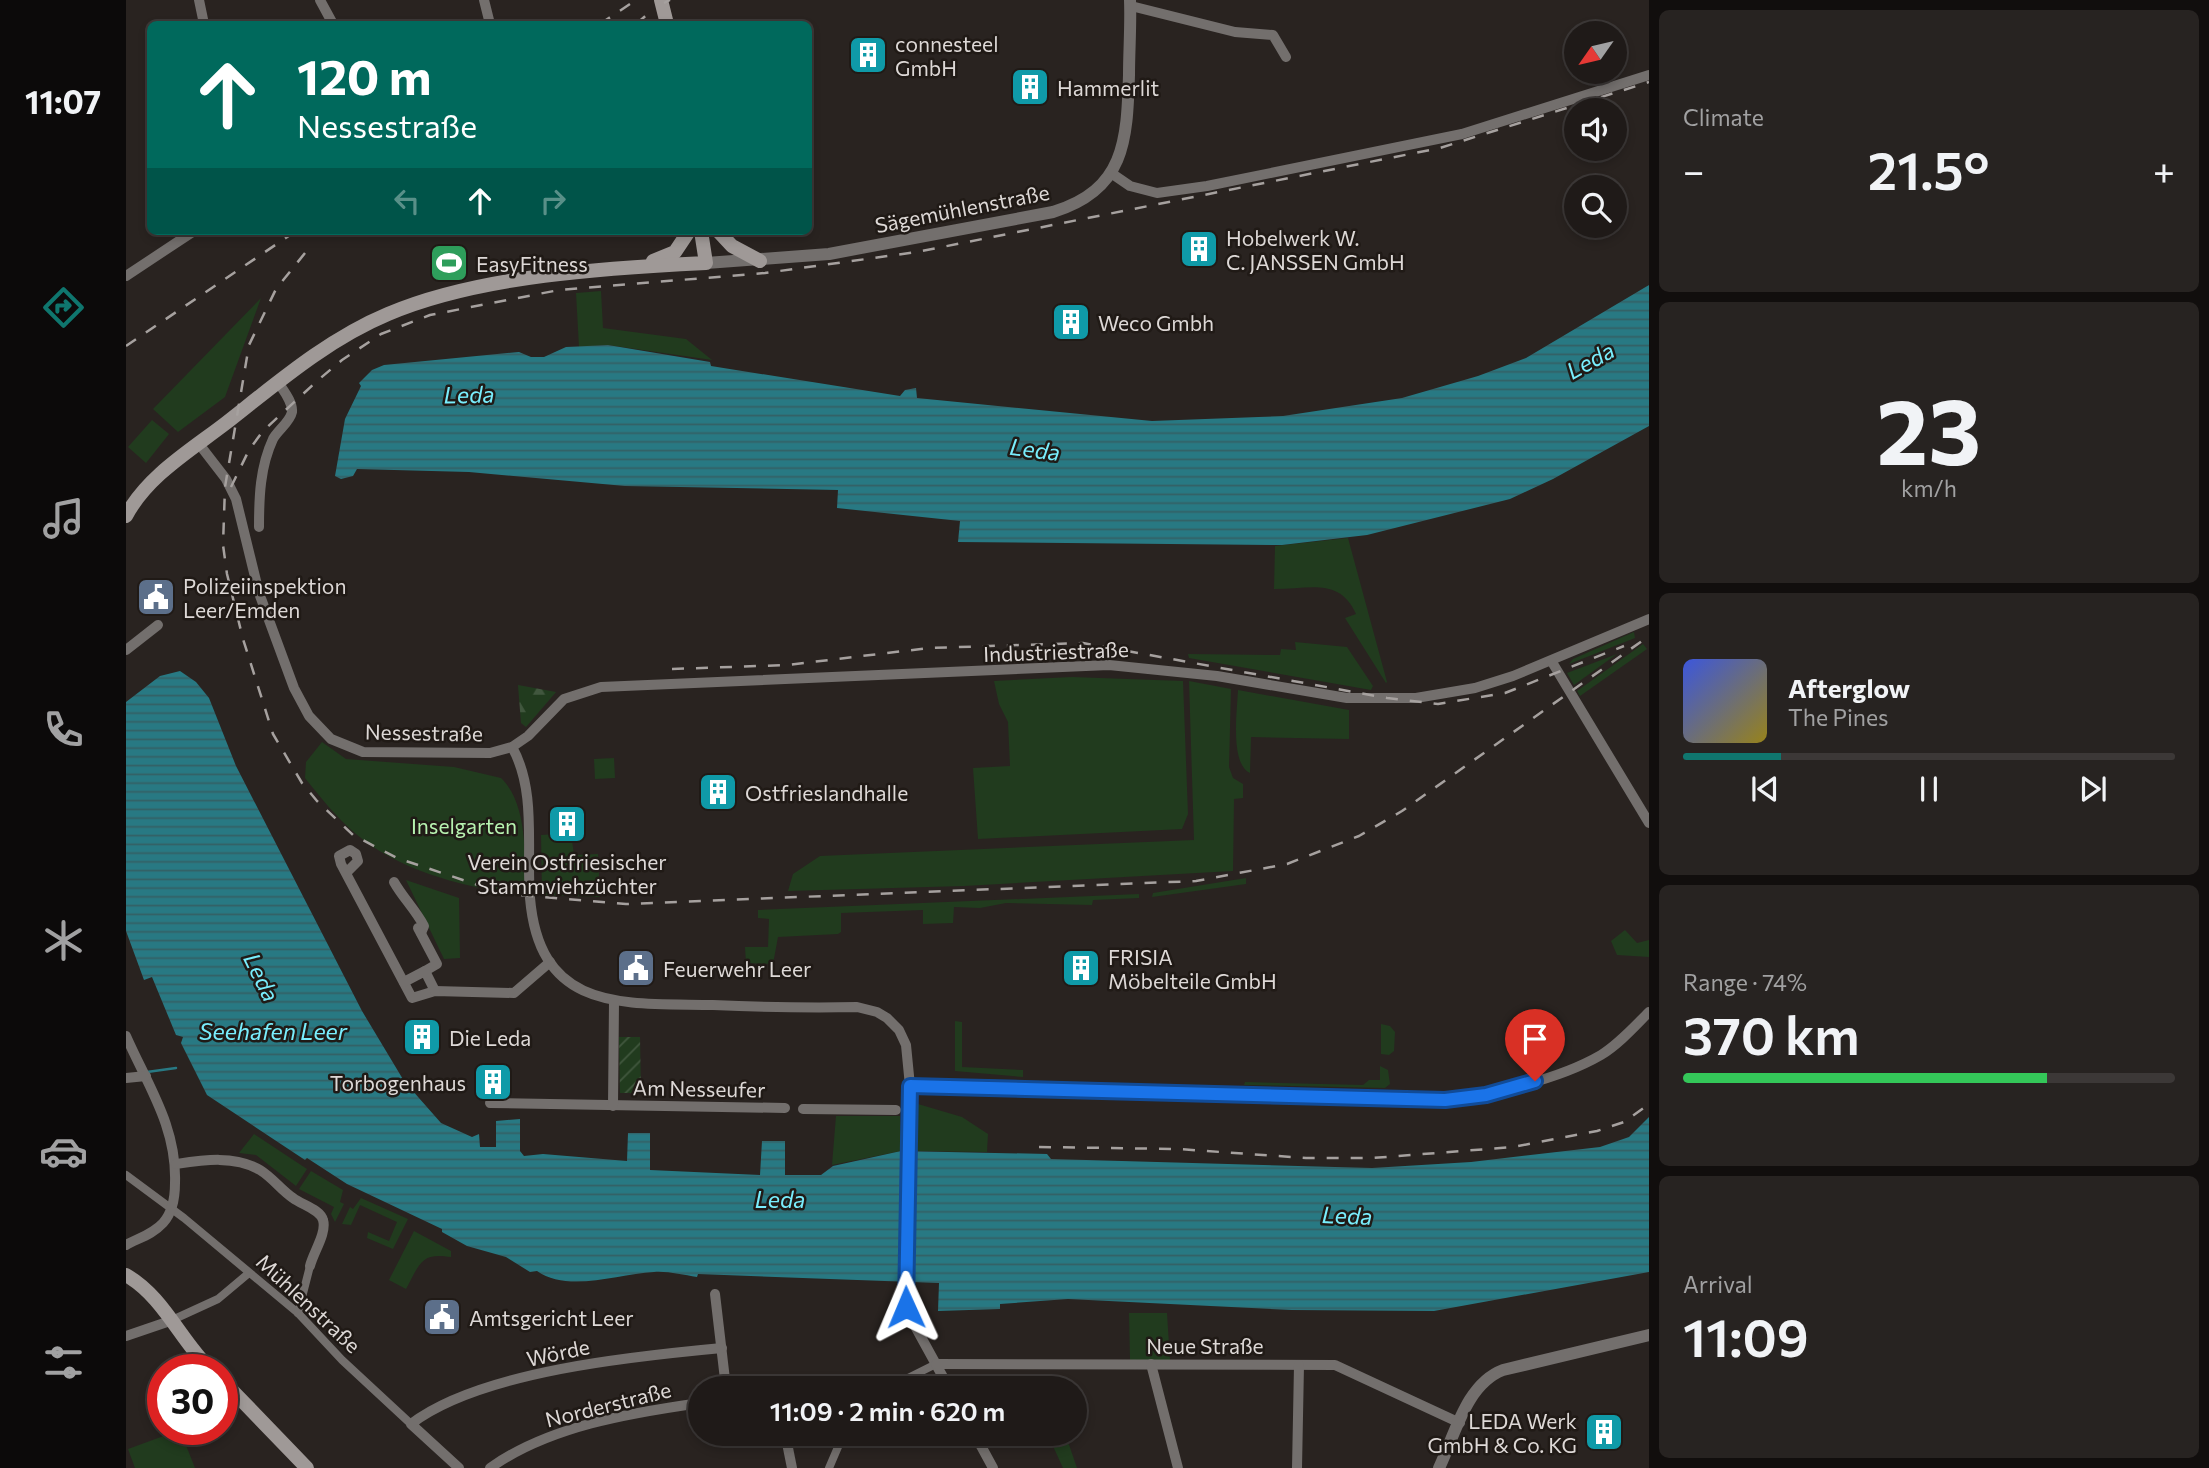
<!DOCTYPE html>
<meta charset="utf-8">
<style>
body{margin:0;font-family:Commissioner,sans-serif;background:#272321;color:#f1f3f6;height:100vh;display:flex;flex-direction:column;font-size:26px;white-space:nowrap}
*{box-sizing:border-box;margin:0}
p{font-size:23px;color:#a1a1a2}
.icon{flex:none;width:38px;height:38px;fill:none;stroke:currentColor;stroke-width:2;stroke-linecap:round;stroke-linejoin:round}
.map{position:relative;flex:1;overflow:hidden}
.sheet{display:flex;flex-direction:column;gap:10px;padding:10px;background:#110e0d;width:560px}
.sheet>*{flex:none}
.top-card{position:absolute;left:21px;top:21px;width:665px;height:214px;border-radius:10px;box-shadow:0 4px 10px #0003,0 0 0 2px #3c3837;background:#00695c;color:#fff;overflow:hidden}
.needle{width:46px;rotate:236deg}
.fabs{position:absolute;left:1438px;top:21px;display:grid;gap:14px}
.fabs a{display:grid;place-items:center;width:63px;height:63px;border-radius:50%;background:#1f1a18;box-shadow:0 4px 10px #0003,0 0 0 2px #3c3837;font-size:35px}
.speed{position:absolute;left:21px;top:1354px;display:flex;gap:14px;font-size:35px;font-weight:700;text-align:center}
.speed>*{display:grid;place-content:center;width:91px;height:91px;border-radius:50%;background:#1f1a18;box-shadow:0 4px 10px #0003,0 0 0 2px #3c3837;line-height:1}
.speed .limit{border:10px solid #d22;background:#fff;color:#111}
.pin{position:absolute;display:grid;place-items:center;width:60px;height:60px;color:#fff;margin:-72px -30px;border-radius:50% 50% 50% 0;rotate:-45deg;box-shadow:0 0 7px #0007}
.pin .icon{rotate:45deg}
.me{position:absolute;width:77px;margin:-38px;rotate:359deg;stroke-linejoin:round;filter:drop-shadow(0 0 5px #0008)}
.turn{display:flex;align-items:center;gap:24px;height:147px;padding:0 35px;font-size:32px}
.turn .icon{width:91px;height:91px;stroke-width:2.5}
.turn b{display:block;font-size:49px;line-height:60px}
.lanes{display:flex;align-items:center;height:66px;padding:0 35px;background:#0003;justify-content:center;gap:35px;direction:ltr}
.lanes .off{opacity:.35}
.big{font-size:52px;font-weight:600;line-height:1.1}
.sheet .card{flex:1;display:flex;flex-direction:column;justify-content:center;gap:10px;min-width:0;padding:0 24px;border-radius:10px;background:#272321}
.sheet .dial{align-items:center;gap:0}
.dial b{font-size:91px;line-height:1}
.song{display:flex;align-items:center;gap:21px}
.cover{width:84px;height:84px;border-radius:10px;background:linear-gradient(135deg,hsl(230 70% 55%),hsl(50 70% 35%))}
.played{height:7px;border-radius:4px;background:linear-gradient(90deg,#0f766e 20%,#3c3837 20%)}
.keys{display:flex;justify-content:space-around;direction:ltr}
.heat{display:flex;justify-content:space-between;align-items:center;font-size:38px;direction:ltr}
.charge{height:10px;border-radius:5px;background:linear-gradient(90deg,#34c759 74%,#3c3837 0)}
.trip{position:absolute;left:562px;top:1376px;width:399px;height:70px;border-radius:35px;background:#1f1a18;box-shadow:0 4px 10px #0003,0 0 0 2px #3c3837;font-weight:600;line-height:70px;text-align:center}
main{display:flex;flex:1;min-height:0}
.tabs{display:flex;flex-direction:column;width:126px;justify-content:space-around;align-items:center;background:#0c0a0a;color:#a1a1a2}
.tabs .icon{width:49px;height:49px}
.tabs .current{color:#0f766e}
.tabs b{font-size:32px;color:#f1f3f6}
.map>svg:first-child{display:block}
.green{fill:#213b1e}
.forest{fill:url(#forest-firs)}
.garden{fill:url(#garden-furrows)}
.water{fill:url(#water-rules)}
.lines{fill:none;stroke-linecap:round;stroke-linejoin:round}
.stream{stroke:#287983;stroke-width:2.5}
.pedestrian{stroke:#736f6d;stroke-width:8}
.minor{stroke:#736f6d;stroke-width:10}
.tertiary{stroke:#736f6d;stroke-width:12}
.secondary{stroke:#9f9997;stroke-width:14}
.rail{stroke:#a6a19f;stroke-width:2.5;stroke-dasharray:12 12;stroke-linecap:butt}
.route-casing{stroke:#114b97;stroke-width:18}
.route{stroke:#1a73e8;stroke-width:12}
.labels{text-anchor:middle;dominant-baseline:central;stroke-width:5;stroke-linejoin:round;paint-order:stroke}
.poi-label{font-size:21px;fill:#ddd8d6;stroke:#201a16;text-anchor:start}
.street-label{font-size:21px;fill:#ddd8d6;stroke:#201a16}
.park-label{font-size:21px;fill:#b7f2b0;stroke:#201a16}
.water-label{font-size:23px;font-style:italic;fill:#79eefd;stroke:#201a16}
</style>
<main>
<nav class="tabs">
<b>11:07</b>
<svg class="icon current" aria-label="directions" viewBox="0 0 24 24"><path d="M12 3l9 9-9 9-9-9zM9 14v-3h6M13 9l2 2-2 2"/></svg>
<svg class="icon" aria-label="music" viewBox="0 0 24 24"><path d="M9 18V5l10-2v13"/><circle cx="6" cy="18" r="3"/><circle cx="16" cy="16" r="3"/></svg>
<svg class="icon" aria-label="phone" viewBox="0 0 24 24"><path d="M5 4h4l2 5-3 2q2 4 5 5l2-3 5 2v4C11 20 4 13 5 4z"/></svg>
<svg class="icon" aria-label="climate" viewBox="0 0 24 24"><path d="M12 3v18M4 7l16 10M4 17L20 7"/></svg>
<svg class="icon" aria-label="car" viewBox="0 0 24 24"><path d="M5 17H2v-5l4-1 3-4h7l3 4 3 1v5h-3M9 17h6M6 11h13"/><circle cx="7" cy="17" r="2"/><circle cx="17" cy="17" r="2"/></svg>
<svg class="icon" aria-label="filters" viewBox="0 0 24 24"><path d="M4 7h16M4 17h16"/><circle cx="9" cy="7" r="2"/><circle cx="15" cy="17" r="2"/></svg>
</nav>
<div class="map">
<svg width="1523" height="1468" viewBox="0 0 1523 1468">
<defs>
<pattern id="forest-firs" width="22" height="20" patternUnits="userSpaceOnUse" patternTransform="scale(1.75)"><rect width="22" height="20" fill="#213b1e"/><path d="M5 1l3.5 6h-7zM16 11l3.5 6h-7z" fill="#41573e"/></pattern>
<pattern id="garden-furrows" width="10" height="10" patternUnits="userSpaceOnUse" patternTransform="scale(1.75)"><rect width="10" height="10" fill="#213b1e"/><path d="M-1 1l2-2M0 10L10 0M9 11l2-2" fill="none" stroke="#41573e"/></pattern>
<pattern id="water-rules" width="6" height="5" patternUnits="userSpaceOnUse" patternTransform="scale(1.75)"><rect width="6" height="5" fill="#287983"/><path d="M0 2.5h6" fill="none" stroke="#346065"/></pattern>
</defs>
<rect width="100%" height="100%" fill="#292320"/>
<!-- green -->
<g class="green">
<polygon points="475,291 477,328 560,339 586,360 482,345 453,347 450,293"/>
<polygon points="135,298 99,397 52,432 27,409"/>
<polygon points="26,420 43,434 20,463 2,447"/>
<path d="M1222,538L1261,682L1260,683L1219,618L1230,614C1214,577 1183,589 1148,589L1149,546Z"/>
<polygon points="1508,632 1509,638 1443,664 1447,659"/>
<polygon points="1169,642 1221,647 1247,686 1245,690 1063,658 1062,654 1154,655 1155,649 1170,650"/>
<polygon points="1517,644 1521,649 1454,696 1451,691"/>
<polygon points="1491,654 1448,685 1441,673"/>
<polygon points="946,677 1057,681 1062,814 1056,829 852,839 847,768 884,766 882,722 873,704 868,681"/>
<polygon points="1063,681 1105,689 1103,767 1107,778 1117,784 1117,798 1108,799 1107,871 838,886 662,891 667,874 694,856 1068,840"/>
<path d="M1112,690L1223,710V739L1125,737L1124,773C1104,764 1111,712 1112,690Z"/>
<path d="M196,742L220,759L328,767L375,778C403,805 398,859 400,895C343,889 275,872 230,834C210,817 195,798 179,778L180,762Z"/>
<polygon points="488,758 489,778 469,779 468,759"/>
<polygon points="445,833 448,855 472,854 474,897 416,895 415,835"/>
<polygon points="1120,878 1120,884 1026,897 1027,893"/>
<polygon points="280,880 333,898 334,958 318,959"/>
<polygon points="1013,894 1013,898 967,900 966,905 880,903 854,908 828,907 827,923 797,924 797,910 715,913 715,932 712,934 652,937 647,964 620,963 619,947 642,947 643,919 632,918 632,910"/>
<polygon points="1499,930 1511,943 1523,940 1523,957 1491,955 1485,941"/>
<polygon points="829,1021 836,1022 836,1067 897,1070 897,1077 829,1071"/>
<polygon points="1255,1024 1264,1026 1269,1032 1268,1051 1263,1055 1255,1054"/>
<polygon points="1254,1066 1262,1070 1264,1084 1259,1088 1118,1085 1119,1082 1237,1085 1243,1080 1254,1080"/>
<polygon points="792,1104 836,1117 862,1134 861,1152 788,1151"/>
<polygon points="710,1116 774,1116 775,1151 706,1165"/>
<polygon points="128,1134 181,1169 170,1186 130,1155 113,1153"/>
<polygon points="185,1171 217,1190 214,1202 218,1204 209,1222 205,1214 208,1207 173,1189"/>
<polygon points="235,1198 282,1219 267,1249 241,1238 242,1232 263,1241 271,1222 234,1205 225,1225 216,1224 224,1207 227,1209"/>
<path d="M288,1231L325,1251V1257C294,1252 294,1264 280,1289L263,1280Z"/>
<polygon points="1003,1313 1041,1313 1044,1360 1004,1360"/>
<polygon points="54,1430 69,1468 9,1468 2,1449"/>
<polygon points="921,1433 939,1433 951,1468 937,1468"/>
</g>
<!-- forest -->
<polygon class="forest" points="392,685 430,692 400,727 395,723"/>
<!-- garden -->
<polygon class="garden" points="493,1037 514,1037 515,1093 494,1093"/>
<!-- water -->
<g class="water">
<polygon points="1523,285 1523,426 1427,479 1384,499 1241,535 1156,545 832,542 834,521 711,508 712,490 499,486 343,472 231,469 227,476 215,479 209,476 219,419 235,386 233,383 246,370 258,365 393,352 405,357 418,357 440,347 482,345 584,362 585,366 774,396 779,390 790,388 791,398 1026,421 1157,416 1276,398 1352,376 1400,358"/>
<path d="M54,671L70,682L83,698L110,766L236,1011L278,1081L315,1123L346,1137L353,1134L354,1147H370V1121L394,1119V1151L398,1156L417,1154L501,1161L502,1133H524V1170L634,1175L636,1141H659V1175H695L707,1166L775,1151L921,1154L925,1159L1246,1168L1345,1162L1474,1147L1503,1137L1523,1117V1272L1308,1311L1166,1310L942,1299L874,1304V1309L812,1311L813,1283L572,1274L571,1277C557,1275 542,1271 528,1272C492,1274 442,1293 411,1271L404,1272L380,1257L341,1246L316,1232V1229L221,1184L181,1158L179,1160L81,1095L55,1043L57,1037L50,1035L26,977L18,980L0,931V702L34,676Z"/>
</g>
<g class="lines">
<!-- stream -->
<polyline class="stream" points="21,1072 50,1068"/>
<!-- pedestrian -->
<g class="pedestrian">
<polyline points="0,1175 58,1218 172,1313 216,1360 285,1424"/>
<polyline points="172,1313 184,1266"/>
<polyline points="44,1321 92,1299 123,1273"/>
<polyline points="762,1388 810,1364"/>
<polyline points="703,1468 718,1433"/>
</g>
<!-- minor -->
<g class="minor">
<polyline points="73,0 78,24"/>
<polyline points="194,0 207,24"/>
<polyline points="358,0 364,24"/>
<polyline points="1005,6 1109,32 1147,35 1160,57"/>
<polyline points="985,173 1004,186 1031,193 1081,186 1336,134 1523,75"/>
<polyline points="0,276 68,231"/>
<polyline points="73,444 100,479 110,499 133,593 168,688 183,716 205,739 237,752 364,753 386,747 402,736 438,699 475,687 983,665 1091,676 1221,698 1290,698 1349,688 1387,676 1523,619"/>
<path d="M133,527C133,497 134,467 147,439C152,430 164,422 166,412C167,402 157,390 152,382"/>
<polyline points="0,650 32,625"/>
<polyline points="1426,662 1523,823"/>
<path d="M386,747C411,791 400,850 404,898C414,1014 499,1003 587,1005C635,1007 683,1008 731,1007L751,1012L761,1018L773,1030L780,1045L784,1086L779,1299L784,1317L823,1388"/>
<polyline points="220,873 232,861 230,854 224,850 213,856 215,864 286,998 309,991 388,993 424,962"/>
<path d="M268,882C277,898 289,909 298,926L295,933"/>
<polyline points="292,928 311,964 299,971"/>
<polyline points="278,982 299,971 309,991"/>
<path d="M0,1036C22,1086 51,1127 49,1183C49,1197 47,1212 37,1223C27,1234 13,1238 0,1245"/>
<polyline points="0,1078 20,1076"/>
<path d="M784,1086L1319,1100C1367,1094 1432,1080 1475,1055C1493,1044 1508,1027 1523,1012"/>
<polyline points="364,1103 659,1108"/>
<polyline points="487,1106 488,1002"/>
<polyline points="677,1109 770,1110"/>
<path d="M50,1164C77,1160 109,1155 134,1170C147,1178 155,1190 167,1198C176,1205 194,1209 197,1220C201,1233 187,1253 184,1266"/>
<polyline points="589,1294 600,1388"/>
<polyline points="0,1336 44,1321"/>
<polyline points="810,1364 1209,1365 1334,1423"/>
<polyline points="1025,1364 1052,1468"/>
<polyline points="659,1433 666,1468"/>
<polyline points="848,1433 867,1468"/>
<path d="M333,1468L285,1424C354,1371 510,1356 596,1348"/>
<path d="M364,1468C423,1426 504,1413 574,1403"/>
<polyline points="1171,1468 1173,1365"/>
</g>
<!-- tertiary -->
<g class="tertiary">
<path d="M580,263L703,254L927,212C999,190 1001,141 1003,75C1003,50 1005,25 1004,0"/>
<path d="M1313,1468C1329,1435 1340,1384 1377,1370L1523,1335"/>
</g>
<!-- secondary -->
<g class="secondary">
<polyline points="535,0 541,24"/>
<polyline points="592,231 606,246 634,261"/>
<polyline points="527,261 549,252 563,231"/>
<path d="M0,516C21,476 65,450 100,423C151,383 202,339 262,314C353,275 482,268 580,263L575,231"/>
<path d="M0,1275C38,1297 54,1340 85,1370"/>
<polyline points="96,1380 181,1468"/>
</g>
<!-- rail -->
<g class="rail">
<polyline points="538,3 544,0"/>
<polyline points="474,24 510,0"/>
<polyline points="510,24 523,13"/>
<polyline points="179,253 150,289 123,345 99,487 97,545 101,574 117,639 147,734 176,783 191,801 227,835 271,858 379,894 500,904 1070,881 1161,864 1233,836 1276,811 1523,636"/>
<polyline points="0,346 170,231"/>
<polyline points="105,487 123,450 137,431 191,381 216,360 255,334 304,315 433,290 639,273 791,252 1314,148 1523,82"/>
<polyline points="546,669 661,665 803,648 957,643 1261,698 1312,704 1379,693 1498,646"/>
<polyline points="913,1147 1052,1149 1180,1158 1247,1158 1387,1147 1471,1131 1498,1122 1523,1104"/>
</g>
</g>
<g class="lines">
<defs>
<polyline id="route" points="780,1307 784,1086 1319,1100 1360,1095 1409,1081"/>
</defs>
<!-- route casing -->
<use href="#route" class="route-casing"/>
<!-- route -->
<use href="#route" class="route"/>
</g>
<!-- icons -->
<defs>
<symbol id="building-square" viewBox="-11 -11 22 22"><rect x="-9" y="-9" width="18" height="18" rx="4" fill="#0f9aa8" stroke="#201a16"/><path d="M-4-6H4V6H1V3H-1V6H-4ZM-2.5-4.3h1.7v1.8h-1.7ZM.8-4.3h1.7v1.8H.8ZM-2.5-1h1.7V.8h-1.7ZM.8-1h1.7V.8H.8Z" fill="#fff"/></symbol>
<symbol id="stadium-square" viewBox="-11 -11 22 22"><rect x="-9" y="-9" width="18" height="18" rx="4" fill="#2e9e5b" stroke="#201a16"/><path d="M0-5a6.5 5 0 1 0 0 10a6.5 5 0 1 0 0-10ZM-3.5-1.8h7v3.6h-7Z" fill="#fff"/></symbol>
<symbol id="civic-square" viewBox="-11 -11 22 22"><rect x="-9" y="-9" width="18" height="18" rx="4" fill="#5c6f8a" stroke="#201a16"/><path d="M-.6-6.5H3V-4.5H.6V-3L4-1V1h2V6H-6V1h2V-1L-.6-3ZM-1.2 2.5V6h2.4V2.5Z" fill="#fff"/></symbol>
</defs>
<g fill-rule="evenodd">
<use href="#building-square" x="720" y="33" width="44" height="44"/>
<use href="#building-square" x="882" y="65" width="44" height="44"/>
<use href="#building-square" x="1051" y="227" width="44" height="44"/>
<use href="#stadium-square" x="301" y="241" width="44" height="44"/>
<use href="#building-square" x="923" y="300" width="44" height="44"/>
<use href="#civic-square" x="8" y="575" width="44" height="44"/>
<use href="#building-square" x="570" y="770" width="44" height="44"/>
<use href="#building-square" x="419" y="802" width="44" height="44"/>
<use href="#civic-square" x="488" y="946" width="44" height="44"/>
<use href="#building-square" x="933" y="946" width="44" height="44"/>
<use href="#building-square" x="274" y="1015" width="44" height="44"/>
<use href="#building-square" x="345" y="1060" width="44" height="44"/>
<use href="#civic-square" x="294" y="1295" width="44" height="44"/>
<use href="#building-square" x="1456" y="1410" width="44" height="44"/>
</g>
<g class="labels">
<!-- poi labels -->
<g class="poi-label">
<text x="769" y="43">connesteel<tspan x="769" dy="24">GmbH</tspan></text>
<text x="931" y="87">Hammerlit</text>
<text x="1100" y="237">Hobelwerk W.<tspan x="1100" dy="24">C. JANSSEN GmbH</tspan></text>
<text x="350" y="263">EasyFitness</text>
<text x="972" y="322">Weco Gmbh</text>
<text x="57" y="585">Polizeiinspektion<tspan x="57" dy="24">Leer/Emden</tspan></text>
<text x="619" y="792">Ostfrieslandhalle</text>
<text x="441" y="861" text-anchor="middle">Verein Ostfriesischer<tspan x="441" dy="24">Stammviehzüchter</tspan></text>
<text x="982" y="956">FRISIA<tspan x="982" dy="24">Möbelteile GmbH</tspan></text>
<text x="537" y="968">Feuerwehr Leer</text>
<text x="323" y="1037">Die Leda</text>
<text x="340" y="1082" text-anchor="end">Torbogenhaus</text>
<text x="343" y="1317">Amtsgericht Leer</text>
<text x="1451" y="1420" text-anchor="end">LEDA Werk<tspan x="1451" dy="24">GmbH &amp; Co. KG</tspan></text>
</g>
<!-- street labels -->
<g class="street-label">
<text transform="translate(836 208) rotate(-11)">Sägemühlenstraße</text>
<text transform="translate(930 651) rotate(-2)">Industriestraße</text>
<text transform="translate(298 732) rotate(1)">Nessestraße</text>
<text transform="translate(573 1088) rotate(1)">Am Nesseufer</text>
<text transform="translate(183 1303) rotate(43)">Mühlenstraße</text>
<text x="1079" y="1345">Neue Straße</text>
<text transform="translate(432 1352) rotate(-12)">Wörde</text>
<text transform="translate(482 1404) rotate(-14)">Norderstraße</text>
</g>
<!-- park labels -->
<g class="park-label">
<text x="338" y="825">Inselgarten</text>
</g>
<!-- water labels -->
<g class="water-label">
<text transform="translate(1464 360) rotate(-29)">Leda</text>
<text transform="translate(343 394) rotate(-1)">Leda</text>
<text transform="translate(909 449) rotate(7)">Leda</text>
<text transform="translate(136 977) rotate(64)">Leda</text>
<text x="147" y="1031">Seehafen Leer</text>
<text x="654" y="1199">Leda</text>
<text transform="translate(1221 1215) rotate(2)">Leda</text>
</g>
</g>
</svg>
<div class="fabs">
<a><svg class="needle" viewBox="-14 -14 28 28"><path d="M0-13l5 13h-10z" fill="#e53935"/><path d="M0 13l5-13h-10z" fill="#a1a1a2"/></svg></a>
<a><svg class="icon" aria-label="sound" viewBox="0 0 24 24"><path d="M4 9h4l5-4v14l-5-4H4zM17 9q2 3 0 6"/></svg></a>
<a><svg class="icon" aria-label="search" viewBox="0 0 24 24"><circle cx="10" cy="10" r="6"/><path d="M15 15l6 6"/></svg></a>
</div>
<div class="speed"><div class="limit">30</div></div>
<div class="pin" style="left:1409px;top:1081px;background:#d93025"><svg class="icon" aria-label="arrive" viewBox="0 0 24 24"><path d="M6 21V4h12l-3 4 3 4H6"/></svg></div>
<svg class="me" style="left:780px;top:1307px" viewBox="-20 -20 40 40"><path d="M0-17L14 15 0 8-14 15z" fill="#1a73e8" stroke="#fff" stroke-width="4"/></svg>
<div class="trip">11:09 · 2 min · 620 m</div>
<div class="top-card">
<div class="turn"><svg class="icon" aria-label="ahead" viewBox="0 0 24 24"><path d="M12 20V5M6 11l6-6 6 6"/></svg><div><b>120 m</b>Nessestraße</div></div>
<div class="lanes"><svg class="icon off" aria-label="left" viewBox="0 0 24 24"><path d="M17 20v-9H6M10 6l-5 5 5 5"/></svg><svg class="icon" aria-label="ahead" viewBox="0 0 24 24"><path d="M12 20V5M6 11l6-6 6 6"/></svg><svg class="icon off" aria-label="right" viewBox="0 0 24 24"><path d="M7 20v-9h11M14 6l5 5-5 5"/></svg></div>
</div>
</div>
<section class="sheet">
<div class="card"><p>Climate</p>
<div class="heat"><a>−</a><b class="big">21.5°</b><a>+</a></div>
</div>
<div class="card dial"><b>23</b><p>km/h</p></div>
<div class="card">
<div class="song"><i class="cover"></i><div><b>Afterglow</b><p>The Pines</p></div></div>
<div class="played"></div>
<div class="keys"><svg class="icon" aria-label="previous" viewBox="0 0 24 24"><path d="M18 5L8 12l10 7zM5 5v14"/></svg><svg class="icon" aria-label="pause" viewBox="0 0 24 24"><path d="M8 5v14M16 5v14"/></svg><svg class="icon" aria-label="next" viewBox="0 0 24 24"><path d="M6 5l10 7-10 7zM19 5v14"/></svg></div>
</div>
<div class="card"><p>Range · 74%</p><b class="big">370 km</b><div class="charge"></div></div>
<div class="card"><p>Arrival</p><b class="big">11:09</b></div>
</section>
</main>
